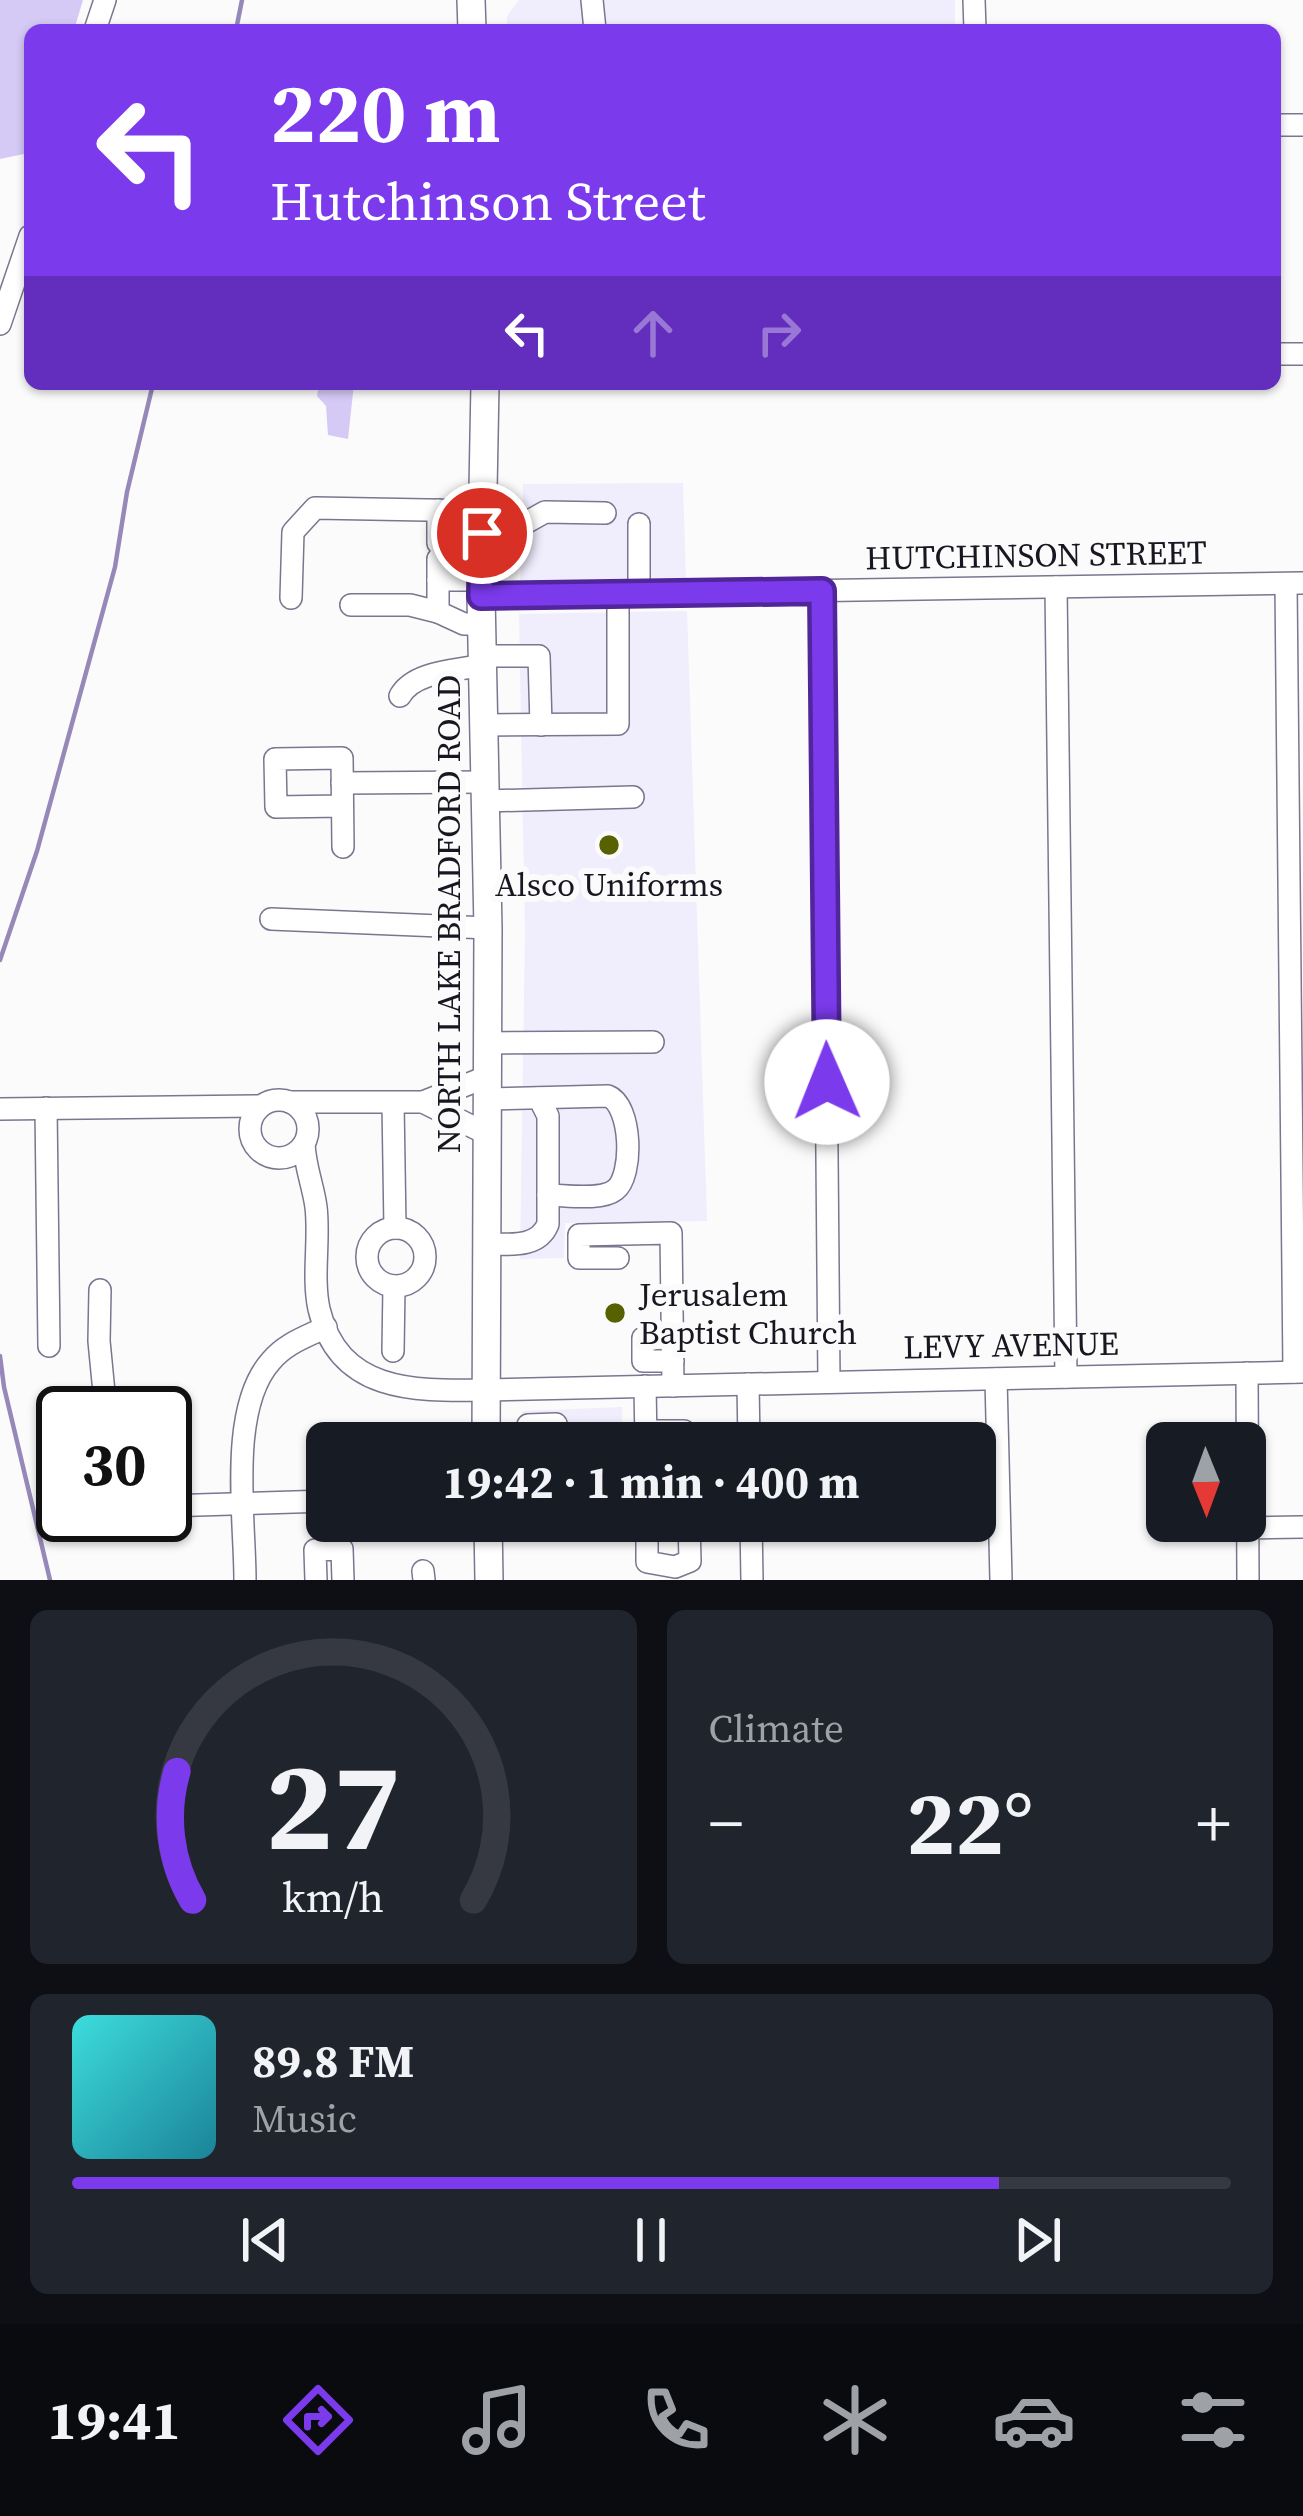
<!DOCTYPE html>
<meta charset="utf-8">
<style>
body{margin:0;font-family:"Source Serif 4",serif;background:#20242c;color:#f1f3f6;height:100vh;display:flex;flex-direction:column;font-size:45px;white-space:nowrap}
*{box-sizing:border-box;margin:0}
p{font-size:39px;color:#9ea1a6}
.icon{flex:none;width:66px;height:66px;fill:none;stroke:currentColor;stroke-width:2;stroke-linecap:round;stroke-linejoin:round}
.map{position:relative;height:1580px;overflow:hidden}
.side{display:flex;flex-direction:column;gap:30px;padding:30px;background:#0d0f14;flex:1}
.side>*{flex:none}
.top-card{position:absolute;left:24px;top:24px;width:1257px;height:366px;border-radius:18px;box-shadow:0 3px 9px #0004;background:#7c3aed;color:#fff;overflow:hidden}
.needle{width:78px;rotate:179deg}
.tools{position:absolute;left:1146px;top:1422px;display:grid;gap:24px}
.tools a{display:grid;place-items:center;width:120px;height:120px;border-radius:18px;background:#171b24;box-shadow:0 3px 9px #0004;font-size:60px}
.speed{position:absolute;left:36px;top:1386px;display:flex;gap:24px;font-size:60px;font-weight:700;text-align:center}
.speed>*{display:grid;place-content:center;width:156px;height:156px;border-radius:50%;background:#171b24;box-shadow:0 3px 9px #0004;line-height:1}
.speed .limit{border:6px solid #111;border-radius:18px;background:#fff;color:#111}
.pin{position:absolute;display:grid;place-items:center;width:102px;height:102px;color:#fff;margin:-51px;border:6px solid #fff;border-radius:50%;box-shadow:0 3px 12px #0007}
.me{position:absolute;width:132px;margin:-66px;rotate:359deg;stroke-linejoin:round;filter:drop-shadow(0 0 9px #0008)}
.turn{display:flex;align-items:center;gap:42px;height:252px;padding:0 48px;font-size:54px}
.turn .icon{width:156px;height:156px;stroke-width:2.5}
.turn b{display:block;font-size:84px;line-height:102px}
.lanes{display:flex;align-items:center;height:114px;padding:0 48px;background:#0003;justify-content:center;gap:60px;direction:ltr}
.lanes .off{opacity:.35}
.big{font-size:90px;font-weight:700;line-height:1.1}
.side .tile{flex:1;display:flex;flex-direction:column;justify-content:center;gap:18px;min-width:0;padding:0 42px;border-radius:18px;background:#20242c}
.side .dial{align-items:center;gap:0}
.dial svg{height:312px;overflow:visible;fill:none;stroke:#363941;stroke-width:7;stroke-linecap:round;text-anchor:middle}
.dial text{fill:#f1f3f6;stroke:none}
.song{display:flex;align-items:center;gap:36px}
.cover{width:144px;height:144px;border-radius:18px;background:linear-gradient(135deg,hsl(180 70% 55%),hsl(190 70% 35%))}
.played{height:12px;border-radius:6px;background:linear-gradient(90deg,#7c3aed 80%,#363941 80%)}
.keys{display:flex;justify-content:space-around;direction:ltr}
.heat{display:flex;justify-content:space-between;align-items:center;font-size:66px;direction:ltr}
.side .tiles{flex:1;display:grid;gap:30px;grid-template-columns:1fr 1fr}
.tile:last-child{grid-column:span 2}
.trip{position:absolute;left:306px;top:1422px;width:690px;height:120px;border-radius:18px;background:#171b24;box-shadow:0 3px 9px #0004;font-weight:700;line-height:120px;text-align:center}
.menu{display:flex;height:192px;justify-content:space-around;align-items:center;background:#090b0e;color:#9ea1a6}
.menu .icon{width:84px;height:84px}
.menu .current{color:#7c3aed}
.menu b{font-size:54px;color:#f1f3f6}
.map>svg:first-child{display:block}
.built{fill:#f0edfc}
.green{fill:#d5caf6}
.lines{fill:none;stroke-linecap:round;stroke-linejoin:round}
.stream{stroke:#9689b9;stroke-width:4.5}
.minor-casing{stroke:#7c758f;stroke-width:24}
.major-casing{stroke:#7c758f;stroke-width:30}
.minor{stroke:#fff;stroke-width:21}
.major{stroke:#fff;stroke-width:27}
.route-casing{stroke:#51269a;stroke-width:30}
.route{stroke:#7c3aed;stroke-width:21}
.poi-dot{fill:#576100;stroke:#fbfbfb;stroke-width:4.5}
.labels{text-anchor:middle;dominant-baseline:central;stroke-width:12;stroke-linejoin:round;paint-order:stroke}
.street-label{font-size:33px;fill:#181620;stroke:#fbfbfb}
.poi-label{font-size:33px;fill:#181620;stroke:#fbfbfb}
</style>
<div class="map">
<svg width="1303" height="1580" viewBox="0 0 1303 1580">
<rect width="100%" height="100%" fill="#fbfbfb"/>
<!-- built -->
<g class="built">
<polygon points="519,0 955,0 955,30 507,30 507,16"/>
<polygon points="683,483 686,584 520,585 523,484"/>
<polygon points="687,611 707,1221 565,1223 564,1258 520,1259 525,933 519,614"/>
<polygon points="622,1407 623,1443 519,1443 522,1411"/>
</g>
<!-- green -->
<g class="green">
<polygon points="0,0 83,0 74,30 30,30 30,147 24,154 0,159"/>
<polygon points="319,384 354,384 348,439 328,435 326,406 317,396"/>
</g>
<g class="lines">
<!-- stream -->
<g class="stream">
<polyline points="236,30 242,0"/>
<polyline points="0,960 37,851 115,567 127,492 153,384"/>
<polyline points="0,1356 4,1387 50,1580"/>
</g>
<defs>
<g id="minor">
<polyline points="592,0 595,30"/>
<polyline points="974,0 975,30"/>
<polyline points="95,30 105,0"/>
<polyline points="1275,125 1303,125"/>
<polyline points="0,324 30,236"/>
<polyline points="1275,354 1303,354"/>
<polyline points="482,533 511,531 545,512 605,513"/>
<polyline points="438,543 438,510"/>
<polyline points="438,559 438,580 482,580"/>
<polyline points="438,580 438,612 464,624 482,624"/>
<polyline points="1286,584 1294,1372"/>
<polyline points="1056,587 1066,1377"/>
<polyline points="822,591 829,1382"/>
<polyline points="639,594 639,524"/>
<polyline points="481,596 1303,583"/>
<polyline points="291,598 293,532 315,508 482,511"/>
<polyline points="351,605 410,605 438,612"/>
<polyline points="483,656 539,656 541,725"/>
<path d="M400,696C414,671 456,671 483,665"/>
<polyline points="484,725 618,724 618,594"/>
<polyline points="342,783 485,782"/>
<polyline points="486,801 633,797"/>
<polyline points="342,806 276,807 275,759 342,758 343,847"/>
<polyline points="271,919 488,928"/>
<polyline points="486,1043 653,1042"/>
<path d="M486,1099L608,1096C632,1105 634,1176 615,1190C601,1201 565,1195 548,1195"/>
<circle cx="279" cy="1129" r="29"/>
<polyline points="290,1102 423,1102 486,1077"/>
<polyline points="423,1102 485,1133"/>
<polyline points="393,1103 395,1228"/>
<polyline points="46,1108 49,1346"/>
<polyline points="0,1109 261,1106"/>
<path d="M304,1144C305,1167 313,1185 316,1207C320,1240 312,1276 319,1309C339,1394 417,1391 485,1390L1303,1372"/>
<circle cx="396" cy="1257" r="29"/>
<path d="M485,1244C508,1244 538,1249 548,1224V1116L539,1098"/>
<polyline points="618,1258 579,1258 579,1235 671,1233 673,1386"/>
<polyline points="100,1290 99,1341 106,1413"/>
<polyline points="643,1338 643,1361 673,1361"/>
<polyline points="393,1351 394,1286"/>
<polyline points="1247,1373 1248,1580"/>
<polyline points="996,1379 1001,1580"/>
<polyline points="748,1384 749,1443"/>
<polyline points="645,1386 646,1443"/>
<polyline points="646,1431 684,1431 688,1443"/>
<polyline points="528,1443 528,1425 556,1424 556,1443"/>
<polyline points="165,1506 327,1501"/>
<polyline points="647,1521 647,1562 675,1567 690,1561 689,1521"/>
<polyline points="751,1521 752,1580"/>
<polyline points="751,1527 909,1528"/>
<polyline points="1248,1528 1303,1527"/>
<polyline points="423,1571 424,1580"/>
<path d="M245,1580C245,1518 228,1409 271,1361C286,1343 306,1337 326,1327"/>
<polyline points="316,1580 315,1550 342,1549 343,1580"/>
</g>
<g id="major">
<polyline points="471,0 472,30"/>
<polyline points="485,384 481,596 488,928 486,1443"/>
<polyline points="488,1521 489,1580"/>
</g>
</defs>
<!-- minor casing -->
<use href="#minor" class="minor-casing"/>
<!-- major casing -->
<use href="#major" class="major-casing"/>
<!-- minor -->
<use href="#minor" class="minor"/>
<!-- major -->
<use href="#major" class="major"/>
</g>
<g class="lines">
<defs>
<polyline id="route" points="482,533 481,596 822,591 827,1082"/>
</defs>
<!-- route casing -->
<use href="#route" class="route-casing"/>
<!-- route -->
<use href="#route" class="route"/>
</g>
<!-- markers -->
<g class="poi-dot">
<circle cx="609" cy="845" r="12"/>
<circle cx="615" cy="1313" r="12"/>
</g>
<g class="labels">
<!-- street labels -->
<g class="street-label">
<text transform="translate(1036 555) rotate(-1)">HUTCHINSON STREET</text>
<text transform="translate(448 914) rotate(-90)">NORTH LAKE BRADFORD ROAD</text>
<text transform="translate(1011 1345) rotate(-1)">LEVY AVENUE</text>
</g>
<!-- poi labels -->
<g class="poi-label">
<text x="609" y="884">Alsco Uniforms</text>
<text x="639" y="1294" text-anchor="start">Jerusalem<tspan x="639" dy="38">Baptist Church</tspan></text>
</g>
</g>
</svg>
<div class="tools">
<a><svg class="needle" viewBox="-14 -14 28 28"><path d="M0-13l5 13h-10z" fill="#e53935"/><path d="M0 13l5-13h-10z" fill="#9ea1a6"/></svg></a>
</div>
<div class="speed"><div class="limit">30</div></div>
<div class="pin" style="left:482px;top:533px;background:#d93025"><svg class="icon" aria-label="arrive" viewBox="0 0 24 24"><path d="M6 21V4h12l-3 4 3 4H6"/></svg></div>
<svg class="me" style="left:827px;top:1082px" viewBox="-20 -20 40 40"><circle r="19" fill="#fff"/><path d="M0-13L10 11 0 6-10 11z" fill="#7c3aed"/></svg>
<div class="trip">19:42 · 1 min · 400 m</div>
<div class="top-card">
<div class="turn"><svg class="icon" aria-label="left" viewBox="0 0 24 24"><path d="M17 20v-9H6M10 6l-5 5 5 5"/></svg><div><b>220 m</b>Hutchinson Street</div></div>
<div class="lanes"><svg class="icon" aria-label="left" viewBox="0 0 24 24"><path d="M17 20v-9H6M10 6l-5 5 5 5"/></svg><svg class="icon off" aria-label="ahead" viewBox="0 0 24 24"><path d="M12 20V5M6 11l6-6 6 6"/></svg><svg class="icon off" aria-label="right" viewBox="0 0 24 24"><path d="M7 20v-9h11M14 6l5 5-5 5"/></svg></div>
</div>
</div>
<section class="side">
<div class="tiles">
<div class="tile dial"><svg viewBox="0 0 100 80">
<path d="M14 69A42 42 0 1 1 86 69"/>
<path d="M14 69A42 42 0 0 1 10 36" stroke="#7c3aed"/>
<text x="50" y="56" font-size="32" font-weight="700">27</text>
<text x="50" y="72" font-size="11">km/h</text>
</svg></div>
<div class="tile"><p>Climate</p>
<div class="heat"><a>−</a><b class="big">22°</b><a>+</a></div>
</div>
<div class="tile">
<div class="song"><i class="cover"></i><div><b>89.8 FM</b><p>Music</p></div></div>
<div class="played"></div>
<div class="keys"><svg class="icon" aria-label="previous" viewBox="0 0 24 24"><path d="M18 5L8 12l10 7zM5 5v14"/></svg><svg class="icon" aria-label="pause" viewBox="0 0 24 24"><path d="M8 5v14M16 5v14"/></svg><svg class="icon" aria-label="next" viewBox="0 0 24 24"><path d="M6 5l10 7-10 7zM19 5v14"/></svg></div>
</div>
</div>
</section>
<nav class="menu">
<b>19:41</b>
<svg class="icon current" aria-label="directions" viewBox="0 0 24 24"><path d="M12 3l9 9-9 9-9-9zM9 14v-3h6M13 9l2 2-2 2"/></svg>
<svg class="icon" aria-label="music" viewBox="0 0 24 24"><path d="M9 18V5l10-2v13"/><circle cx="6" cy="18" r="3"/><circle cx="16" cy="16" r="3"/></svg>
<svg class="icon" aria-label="phone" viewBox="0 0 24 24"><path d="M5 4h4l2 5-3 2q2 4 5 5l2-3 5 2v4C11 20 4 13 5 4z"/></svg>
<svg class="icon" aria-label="climate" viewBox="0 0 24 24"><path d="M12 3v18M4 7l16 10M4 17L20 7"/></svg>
<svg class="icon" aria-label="car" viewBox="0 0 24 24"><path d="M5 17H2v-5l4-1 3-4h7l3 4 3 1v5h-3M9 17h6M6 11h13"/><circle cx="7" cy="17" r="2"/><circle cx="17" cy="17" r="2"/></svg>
<svg class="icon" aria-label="filters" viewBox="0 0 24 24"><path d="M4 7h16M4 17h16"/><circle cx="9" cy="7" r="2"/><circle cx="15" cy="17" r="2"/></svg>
</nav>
